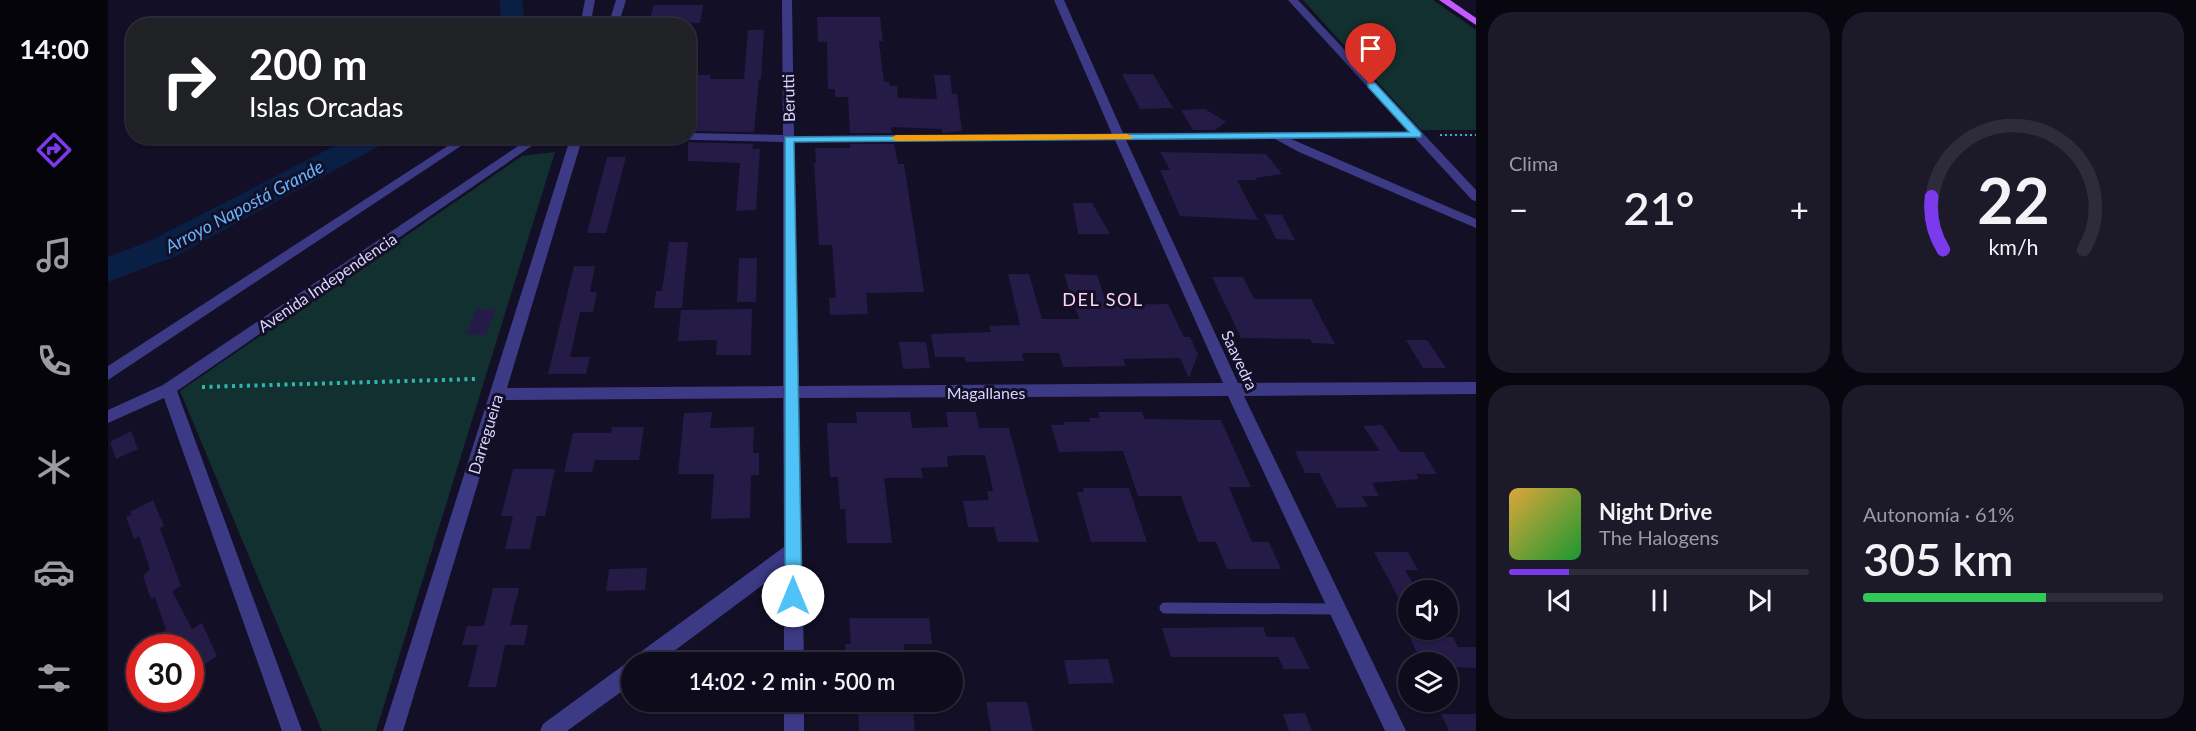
<!DOCTYPE html>
<html lang="es">
<meta charset="utf-8">
<style>
body{margin:0;font-family:Lato,sans-serif;background:#1c1929;color:#f1f3f6;height:100vh;display:flex;flex-direction:column;font-size:22px;white-space:nowrap}
*{box-sizing:border-box;margin:0}
p{font-size:20px;color:#9b9ba3}
.icon{flex:none;width:33px;height:33px;fill:none;stroke:currentColor;stroke-width:2;stroke-linecap:round;stroke-linejoin:round}
.map{position:relative;flex:1;overflow:hidden}
.side{display:flex;flex-direction:column;gap:12px;padding:12px;background:#08060f;width:720px}
.side>*{flex:none}
.top-card{position:absolute;left:18px;top:18px;width:570px;height:126px;border-radius:24px;box-shadow:0 2px 4px #0004,0 0 0 2px #2e2b3b;background:#202124;color:#fff;overflow:hidden}
.buttons{position:absolute;left:1290px;top:580px;display:grid;gap:12px}
.buttons a{display:grid;place-items:center;width:60px;height:60px;border-radius:50%;background:#0e0b1c;box-shadow:0 2px 4px #0004,0 0 0 2px #2e2b3b;font-size:30px}
.speed{position:absolute;left:18px;top:634px;display:flex;gap:12px;font-size:30px;font-weight:700;text-align:center}
.speed>*{display:grid;place-content:center;width:78px;height:78px;border-radius:50%;background:#0e0b1c;box-shadow:0 2px 4px #0004,0 0 0 2px #2e2b3b;line-height:1}
.speed .limit{border:9px solid #d22;background:#fff;color:#111}
.pin{position:absolute;display:grid;place-items:center;width:51px;height:51px;color:#fff;margin:-62px -26px;border-radius:50% 50% 50% 0;rotate:-45deg;box-shadow:0 0 6px #0007}
.pin .icon{rotate:45deg}
.me{position:absolute;width:66px;margin:-33px;rotate:0deg;stroke-linejoin:round;filter:drop-shadow(0 0 4px #0008)}
.turn{display:flex;align-items:center;gap:21px;height:126px;padding:0 24px;font-size:27px}
.turn .icon{width:78px;height:78px;stroke-width:2.5}
.turn b{display:block;font-size:42px;line-height:51px}
.big{font-size:45px;font-weight:600;line-height:1.1}
.side .widget{flex:1;display:flex;flex-direction:column;justify-content:center;gap:9px;min-width:0;padding:0 21px;border-radius:24px;background:#1c1929}
.side .dial{align-items:center;gap:0}
.dial svg{height:156px;overflow:visible;fill:none;stroke:#2e2b3b;stroke-width:7;stroke-linecap:round;text-anchor:middle}
.dial text{fill:#f1f3f6;stroke:none}
.song{display:flex;align-items:center;gap:18px}
.cover{width:72px;height:72px;border-radius:9px;background:linear-gradient(135deg,hsl(40 70% 55%),hsl(130 70% 35%))}
.played{height:6px;border-radius:3px;background:linear-gradient(90deg,#7c3aed 20%,#2e2b3b 20%)}
.keys{display:flex;justify-content:space-around;direction:ltr}
.heat{display:flex;justify-content:space-between;align-items:center;font-size:33px;direction:ltr}
.charge{height:9px;border-radius:4px;background:linear-gradient(90deg,#34c759 61%,#2e2b3b 0)}
.side .tiles{flex:1;display:grid;gap:12px;grid-template-columns:repeat(2,1fr)}
.trip{position:absolute;left:513px;top:652px;width:342px;height:60px;border-radius:30px;background:#0e0b1c;box-shadow:0 2px 4px #0004,0 0 0 2px #2e2b3b;font-weight:600;line-height:60px;text-align:center}
main{display:flex;flex:1;min-height:0}
.tabs{display:flex;flex-direction:column;width:108px;justify-content:space-around;align-items:center;background:#06040b;color:#9b9ba3}
.tabs .icon{width:42px;height:42px}
.tabs .on{color:#7c3aed}
.tabs b{font-size:27px;color:#f1f3f6}
.map>svg:first-child{display:block}
.green{fill:#12302f}
.lines{fill:none;stroke-linecap:round;stroke-linejoin:round}
.river{fill:#0a1f44;fill-rule:evenodd}
.building{fill:#241b47}
.path-far1{stroke:#2fb8b0;stroke-width:2;stroke-dasharray:2 3;stroke-linecap:butt}
.path{stroke:#2fb8b0;stroke-width:4;stroke-dasharray:3 4.5;stroke-linecap:butt}
.service{stroke:#3d3a85;stroke-width:11}
.minor{fill:#3d3a85;fill-rule:evenodd}
.primary{fill:#c25bff;fill-rule:evenodd}
.route{fill:#4fc3f7;stroke:#337fa1;stroke-width:1.5}
.slow{fill:#f59e0b}
.labels{text-anchor:middle;dominant-baseline:central;stroke-width:6;stroke-linejoin:round;paint-order:stroke}
.street-label{font-size:16px;fill:#d9d4ff;stroke:#130f26}
.water-label{font-size:18px;font-style:italic;fill:#62b6ff;stroke:#130f26}
.neighbourhood-label{font-size:18px;letter-spacing:1.5px;fill:#ffd6f0;stroke:#130f26}
</style>
<main>
<nav class="tabs">
<b>14:00</b>
<svg class="icon on" aria-label="directions" viewBox="0 0 24 24"><path d="M12 3l9 9-9 9-9-9zM9 14v-3h6M13 9l2 2-2 2"/></svg>
<svg class="icon" aria-label="music" viewBox="0 0 24 24"><path d="M9 18V5l10-2v13"/><circle cx="6" cy="18" r="3"/><circle cx="16" cy="16" r="3"/></svg>
<svg class="icon" aria-label="phone" viewBox="0 0 24 24"><path d="M5 4h4l2 5-3 2q2 4 5 5l2-3 5 2v4C11 20 4 13 5 4z"/></svg>
<svg class="icon" aria-label="climate" viewBox="0 0 24 24"><path d="M12 3v18M4 7l16 10M4 17L20 7"/></svg>
<svg class="icon" aria-label="car" viewBox="0 0 24 24"><path d="M5 17H2v-5l4-1 3-4h7l3 4 3 1v5h-3M9 17h6M6 11h13"/><circle cx="7" cy="17" r="2"/><circle cx="17" cy="17" r="2"/></svg>
<svg class="icon" aria-label="filters" viewBox="0 0 24 24"><path d="M4 7h16M4 17h16"/><circle cx="9" cy="7" r="2"/><circle cx="15" cy="17" r="2"/></svg>
</nav>
<div class="map">
<svg width="1368" height="731" viewBox="0 0 1368 731">
<rect width="100%" height="100%" fill="#130f26"/>
<!-- green -->
<g class="green">
<polygon points="1195,0 1325,0 1368,30 1368,130 1313,130"/>
<polygon points="447,152 268,731 214,731 72,391 414,156"/>
</g>
<g class="lines">
<!-- river -->
<g class="river">
<polygon points="392,0 414,0 417,26 393,26"/>
<polygon points="246,136 283,136 279,142 66,257 0,282 0,257 42,241"/>
</g>
</g>
<!-- building -->
<g class="building">
<polygon points="546,5 595,5 592,23 541,22"/>
<polygon points="709,17 772,17 775,41 771,41 776,82 781,82 782,86 789,86 790,98 829,99 826,75 842,75 844,94 849,94 854,131 834,133 834,129 783,127 784,133 742,133 740,97 727,97 727,89 720,89 719,42 710,42"/>
<polygon points="640,30 656,30 653,79 651,79 646,132 580,131 582,75 603,75 602,79 636,79"/>
<polygon points="1014,74 1045,74 1065,108 1032,109"/>
<polygon points="1097,109 1118,122 1107,130 1085,130 1073,110"/>
<polygon points="580,142 645,144 644,149 652,149 648,210 628,211 632,163 580,161"/>
<polygon points="742,144 786,144 790,164 796,164 816,292 758,293 760,314 722,315 721,298 728,298 724,245 711,245 706,163 708,163 707,148 742,148"/>
<polygon points="1052,152 1158,154 1174,174 1147,178 1149,180 1129,180 1150,220 1072,216 1052,170 1062,170"/>
<polygon points="499,157 518,157 498,233 479,233"/>
<polygon points="965,203 984,203 1002,234 970,234"/>
<polygon points="1156,214 1174,215 1187,240 1168,239"/>
<polygon points="561,242 580,242 574,308 546,308 548,291 554,291"/>
<polygon points="631,258 649,258 648,302 629,302"/>
<polygon points="466,266 487,266 482,292 489,292 485,312 472,312 462,357 482,357 478,374 440,374"/>
<polygon points="900,274 921,274 934,319 971,319 956,274 989,275 999,305 1060,304 1076,337 1082,337 1090,354 1081,378 1072,358 1015,359 1018,366 955,367 951,353 914,353 916,361 858,362 856,357 827,357 823,334 883,332 881,326 912,325"/>
<polygon points="1104,277 1135,277 1146,299 1203,299 1227,344 1204,343 1202,339 1133,338"/>
<polygon points="368,309 388,309 378,335 358,334"/>
<polygon points="644,309 643,355 608,355 609,340 570,341 573,310"/>
<polygon points="1298,340 1319,340 1338,368 1315,368"/>
<polygon points="791,342 818,342 822,368 795,369"/>
<polygon points="604,412 602,428 646,427 645,453 651,453 651,475 643,475 642,518 603,519 606,474 570,474 576,413"/>
<polygon points="748,412 802,412 804,428 840,427 838,412 868,412 871,428 901,428 931,542 890,542 886,527 860,527 855,501 881,500 879,491 885,491 877,455 861,455 839,456 840,467 813,468 815,478 776,478 784,543 739,543 737,509 732,509 730,477 722,477 719,423 749,423"/>
<polygon points="990,412 1034,412 1037,419 1113,420 1143,487 1121,487 1144,542 1161,542 1173,569 1119,569 1108,542 1090,542 1073,496 1030,496 1015,451 951,452 943,425 957,425 956,422 982,422 981,418 992,418"/>
<polygon points="1274,425 1292,452 1315,452 1329,474 1308,474 1311,479 1264,483 1271,496 1254,496 1260,507 1229,508 1211,473 1197,473 1187,451 1272,451 1255,426"/>
<polygon points="504,427 536,427 531,460 487,460 484,472 456,472 465,433 503,433"/>
<polygon points="23,431 30,449 8,459 2,442"/>
<polygon points="405,469 447,469 437,516 429,516 422,549 397,549 405,516 393,516"/>
<polygon points="975,488 1021,488 1039,542 983,542 969,492 976,492"/>
<polygon points="45,500 56,526 52,528 73,586 64,591 84,629 94,623 109,656 82,674 82,648 36,648 54,636 53,633 58,630 47,597 43,599 35,576 42,569 31,536 26,539 18,517 24,514 22,512"/>
<polygon points="1266,552 1300,552 1310,570 1297,570 1309,591 1300,591 1300,616"/>
<polygon points="539,568 537,590 498,591 501,569"/>
<polygon points="385,588 411,588 402,625 420,625 416,645 397,645 388,687 360,687 370,645 354,645 359,626 376,626"/>
<polygon points="741,618 821,618 824,644 796,644 798,663 738,663 737,644 743,644"/>
<polygon points="1155,627 1159,637 1186,637 1202,669 1176,669 1170,657 1063,657 1054,628"/>
<polygon points="1301,636 1345,637 1350,647 1368,647 1368,668 1340,667 1340,663 1314,663"/>
<polygon points="1000,659 1006,683 961,684 956,660"/>
<polygon points="878,702 919,702 925,731 883,731"/>
<polygon points="750,708 805,708 807,731 751,731"/>
<polygon points="1197,713 1204,731 1181,731 1175,714"/>
<polygon points="1333,714 1368,714 1368,731 1341,731"/>
</g>
<g class="lines">
<!-- path-far1 -->
<polyline class="path-far1" points="1332,135 1368,135"/>
<!-- path -->
<polyline class="path" points="94,387 368,379"/>
<!-- service -->
<polyline class="service" points="1057,608 1228,609"/>
<!-- minor -->
<g class="minor">
<polygon points="477,0 487,0 482,26 472,26"/>
<polygon points="508,0 518,0 510,26 500,26"/>
<path d="M674,0H684L686,136L1004,134L946,0H956L1015,133L1301,132L1180,0H1190L1368,190V201L1364,200L1307,138L1183,139L1368,219V228L1191,152L1167,139L1018,140L1130,383L1368,382V394L1136,396L1298,731H1277L1120,396L691,398L696,663H676V569L550,663H524V684L459,731H432L435,724L517,664L525,661L527,656L676,547L675,398L395,400L295,731H275L463,136H475L399,388L675,386V142L547,139L542,136H580V133L675,135ZM1007,140L1115,383L691,386L686,142Z"/>
<polygon points="355,136 368,136 0,380 0,366"/>
<polygon points="425,136 438,136 69,391 194,731 174,731 56,398 0,423 0,410 55,385"/>
<rect x="676" y="702" width="20" height="29"/>
</g>
<!-- primary -->
<polygon class="primary" points="1331,0 1342,0 1368,18 1368,25"/>
</g>
<!-- route -->
<polygon class="route" points="1260,83 1267,83 1313,133 1313,137 686,142 694,596 691,602 685,604 679,602 677,596 677,137 1301,132 1260,87"/>
<!-- slow -->
<polygon class="slow" points="1019,134 1025,137 1023,139 788,141 783,138 788,135"/>
<g class="labels">
<!-- street labels -->
<g class="street-label">
<text transform="translate(680 98) rotate(-91)">Berutti</text>
<text transform="translate(219 282) rotate(-34)">Avenida Independencia</text>
<text transform="translate(1132 360) rotate(65)">Saavedra</text>
<text x="878" y="392">Magallanes</text>
<text transform="translate(377 434) rotate(-73)">Darregueira</text>
</g>
<!-- water labels -->
<g class="water-label">
<text transform="translate(136 206) rotate(-28)">Arroyo Napostá Grande</text>
</g>
<!-- neighbourhood labels -->
<g class="neighbourhood-label">
<text x="995" y="299">DEL SOL</text>
</g>
</g>
</svg>
<div class="buttons">
<a><svg class="icon" aria-label="sound" viewBox="0 0 24 24"><path d="M4 9h4l5-4v14l-5-4H4zM17 9q2 3 0 6"/></svg></a>
<a><svg class="icon" aria-label="layers" viewBox="0 0 24 24"><path d="M12 4l9 5-9 5-9-5zM3 14l9 5 9-5"/></svg></a>
</div>
<div class="speed"><div class="limit">30</div></div>
<div class="pin" style="left:1263px;top:85px;background:#d93025"><svg class="icon" aria-label="arrive" viewBox="0 0 24 24"><path d="M6 21V4h12l-3 4 3 4H6"/></svg></div>
<svg class="me" style="left:685px;top:596px" viewBox="-20 -20 40 40"><circle r="19" fill="#fff"/><path d="M0-13L10 11 0 6-10 11z" fill="#4fc3f7"/></svg>
<div class="trip">14:02 · 2 min · 500 m</div>
<div class="top-card">
<div class="turn"><svg class="icon" aria-label="right" viewBox="0 0 24 24"><path d="M7 20v-9h11M14 6l5 5-5 5"/></svg><div><b>200 m</b>Islas Orcadas</div></div>
</div>
</div>
<section class="side">
<div class="tiles">
<div class="widget"><p>Clima</p>
<div class="heat"><a>−</a><b class="big">21°</b><a>+</a></div>
</div>
<div class="widget dial"><svg viewBox="0 0 100 80">
<path d="M14 69A42 42 0 1 1 86 69"/>
<path d="M14 69A42 42 0 0 1 8 42" stroke="#7c3aed"/>
<text x="50" y="56" font-size="32" font-weight="700">22</text>
<text x="50" y="72" font-size="11">km/h</text>
</svg></div>
<div class="widget">
<div class="song"><i class="cover"></i><div><b>Night Drive</b><p>The Halogens</p></div></div>
<div class="played"></div>
<div class="keys"><svg class="icon" aria-label="previous" viewBox="0 0 24 24"><path d="M18 5L8 12l10 7zM5 5v14"/></svg><svg class="icon" aria-label="pause" viewBox="0 0 24 24"><path d="M8 5v14M16 5v14"/></svg><svg class="icon" aria-label="next" viewBox="0 0 24 24"><path d="M6 5l10 7-10 7zM19 5v14"/></svg></div>
</div>
<div class="widget"><p>Autonomía · 61%</p><b class="big">305 km</b><div class="charge"></div></div>
</div>
</section>
</main>
